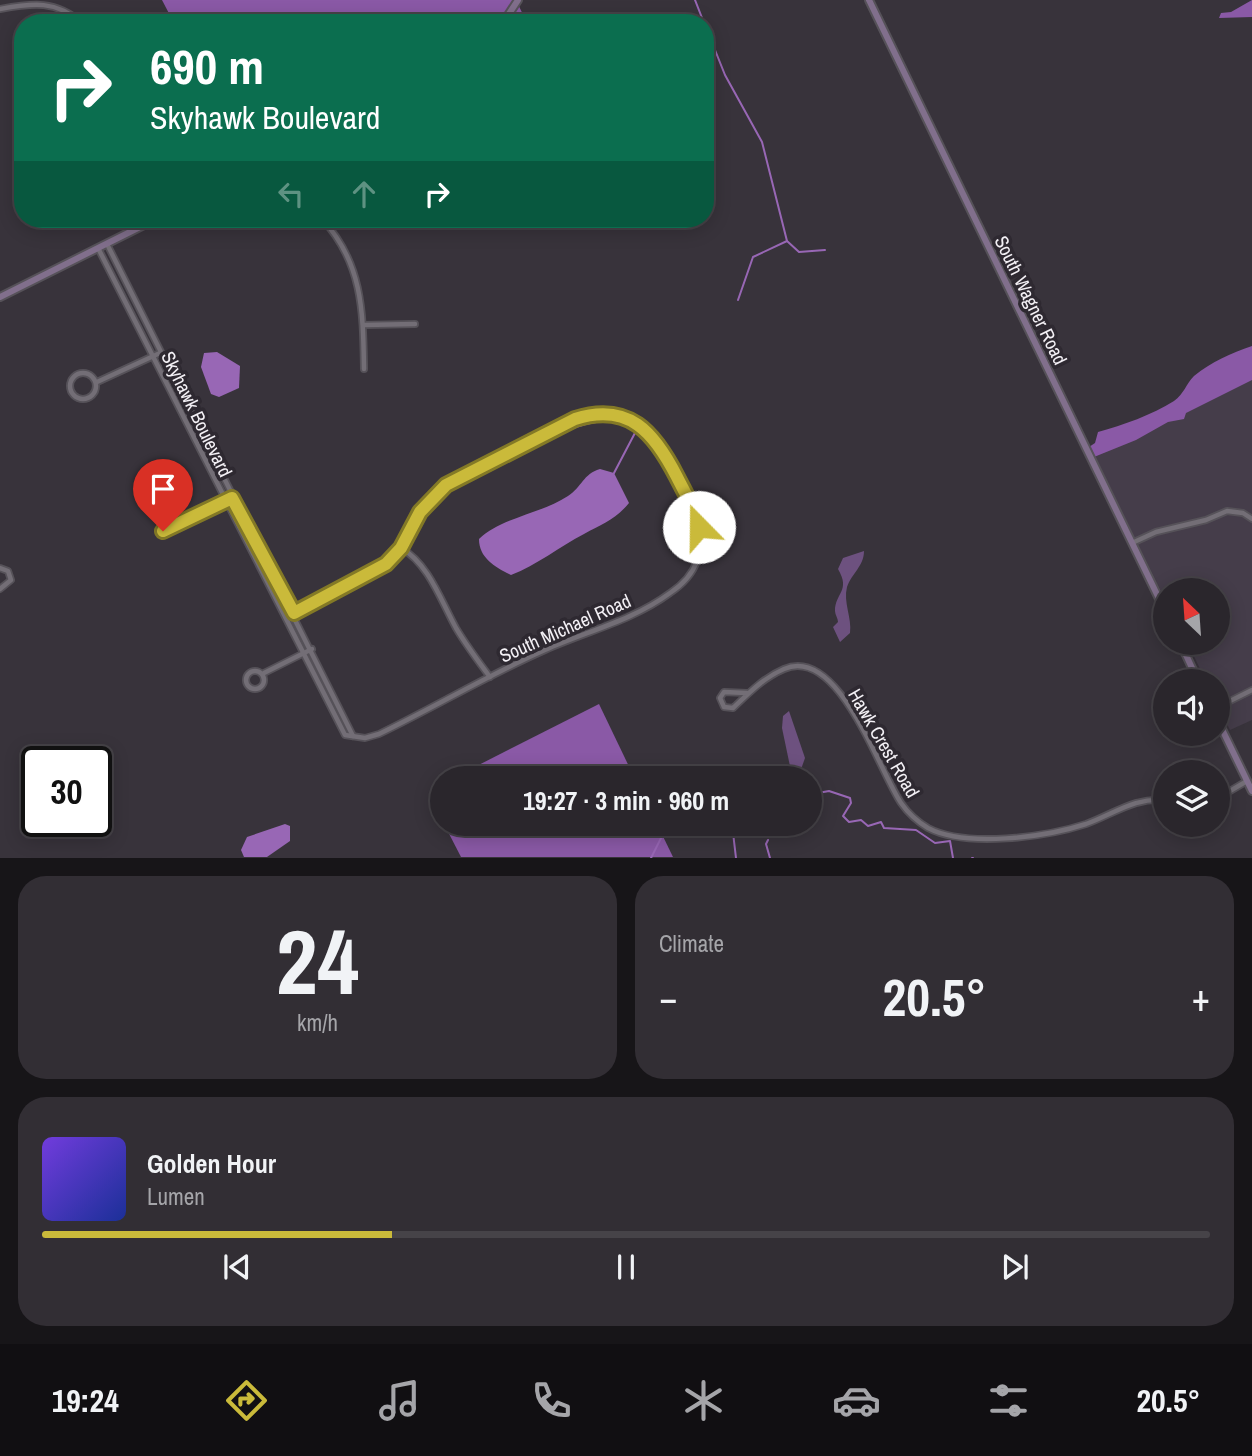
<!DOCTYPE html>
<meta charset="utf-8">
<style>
body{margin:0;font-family:"Archivo Narrow",sans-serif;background:#322e34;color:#f1f3f6;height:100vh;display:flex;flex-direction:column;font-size:26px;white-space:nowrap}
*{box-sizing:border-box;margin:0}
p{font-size:23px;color:#a5a5a9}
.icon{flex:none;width:38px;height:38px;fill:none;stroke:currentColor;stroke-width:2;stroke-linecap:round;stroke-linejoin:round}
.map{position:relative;height:858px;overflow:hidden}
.sheet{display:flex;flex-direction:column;gap:18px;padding:18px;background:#171518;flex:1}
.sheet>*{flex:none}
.banner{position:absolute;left:14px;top:14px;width:700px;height:214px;border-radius:28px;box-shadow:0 4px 18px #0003,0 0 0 2px #464348;background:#0b6e4f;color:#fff;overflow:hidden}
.needle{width:46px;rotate:335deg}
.controls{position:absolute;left:1153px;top:578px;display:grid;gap:14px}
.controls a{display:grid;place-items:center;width:77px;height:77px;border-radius:50%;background:#2a262c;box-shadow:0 4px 18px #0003,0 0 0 2px #464348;font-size:35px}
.speed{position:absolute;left:21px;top:746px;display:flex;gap:14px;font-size:35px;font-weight:700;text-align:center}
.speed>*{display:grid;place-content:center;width:91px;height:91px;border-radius:50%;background:#2a262c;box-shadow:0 4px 18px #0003,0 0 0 2px #464348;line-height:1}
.speed .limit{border:4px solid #111;border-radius:10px;background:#fff;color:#111}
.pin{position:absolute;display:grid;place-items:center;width:60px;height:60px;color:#fff;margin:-72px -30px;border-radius:50% 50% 50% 0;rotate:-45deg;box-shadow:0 0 7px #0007}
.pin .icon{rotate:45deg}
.me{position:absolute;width:77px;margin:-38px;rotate:338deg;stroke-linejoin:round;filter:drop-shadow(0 0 5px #0008)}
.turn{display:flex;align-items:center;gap:24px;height:147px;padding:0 21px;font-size:32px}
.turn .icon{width:91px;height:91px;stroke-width:2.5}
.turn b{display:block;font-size:49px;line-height:60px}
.lanes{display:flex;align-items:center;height:66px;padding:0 21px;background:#0003;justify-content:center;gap:35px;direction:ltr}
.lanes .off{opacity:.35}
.big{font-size:52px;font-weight:700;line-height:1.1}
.sheet .widget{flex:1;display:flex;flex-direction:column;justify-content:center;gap:10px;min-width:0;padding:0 24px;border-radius:28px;background:#322e34}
.sheet .dial{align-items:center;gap:0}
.dial b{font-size:91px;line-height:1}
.song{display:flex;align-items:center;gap:21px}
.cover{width:84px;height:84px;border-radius:10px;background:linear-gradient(135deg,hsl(260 70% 55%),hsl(230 70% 35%))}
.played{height:7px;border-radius:4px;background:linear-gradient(90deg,#caba3a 30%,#464348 30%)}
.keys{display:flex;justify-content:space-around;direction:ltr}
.heat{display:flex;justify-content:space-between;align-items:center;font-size:38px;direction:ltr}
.sheet .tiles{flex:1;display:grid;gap:18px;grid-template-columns:1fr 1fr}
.widget:last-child{grid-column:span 2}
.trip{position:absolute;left:430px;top:766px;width:392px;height:70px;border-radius:35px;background:#2a262c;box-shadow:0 4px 18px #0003,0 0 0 2px #464348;font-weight:700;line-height:70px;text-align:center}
.tab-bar{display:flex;height:112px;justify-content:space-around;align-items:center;background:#110f12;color:#a5a5a9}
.tab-bar .icon{width:49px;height:49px}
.tab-bar .selected{color:#caba3a}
.tab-bar b{font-size:32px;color:#f1f3f6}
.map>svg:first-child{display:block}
.built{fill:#453d4a}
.green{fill:#6d517f}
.forest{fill:#8a59a6}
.water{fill:#9867b5}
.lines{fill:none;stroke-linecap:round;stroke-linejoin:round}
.stream{stroke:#9867b5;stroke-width:2}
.street-casing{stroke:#565259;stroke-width:8}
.secondary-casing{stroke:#565259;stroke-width:10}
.street{stroke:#736e76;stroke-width:4.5}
.secondary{stroke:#816f8c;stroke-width:6}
.route-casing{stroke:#837926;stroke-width:18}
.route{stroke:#caba3a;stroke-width:12}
.labels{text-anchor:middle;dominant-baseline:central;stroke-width:7;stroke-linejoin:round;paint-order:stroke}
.street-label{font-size:19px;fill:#f3f0f5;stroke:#2e2931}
</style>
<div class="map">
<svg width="1252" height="858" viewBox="0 0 1252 858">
<rect width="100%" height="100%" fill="#38333b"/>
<!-- built -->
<polygon class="built" points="1252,377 1252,720 1230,730 1218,706 1218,681 1206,681 1187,642 1218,642 1218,590 1166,590 1165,599 1094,455"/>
<!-- green -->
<g class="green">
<path d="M864,551C864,566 852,573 847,587C843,602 852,618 850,633L840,642L833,627L838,622C838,618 835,615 835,611C835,593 851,591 838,569L843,558Z"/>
<polygon points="789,711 805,758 799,775 791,771 782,728 783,716"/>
</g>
<!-- forest -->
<g class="forest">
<polygon points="162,0 516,0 527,23 174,23"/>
<polygon points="1252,0 1252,17 1219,18 1221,13 1231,12"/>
<path d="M1252,346V380L1186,413L1184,419L1168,422L1136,440L1094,457L1089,447L1095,443L1098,432C1123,425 1152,415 1174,401C1184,394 1186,384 1194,376C1211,362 1231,353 1252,346Z"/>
<polygon points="599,704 635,779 451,779"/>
<polygon points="444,824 657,824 673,857 461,857"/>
</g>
<!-- water -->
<g class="water">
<polygon points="217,352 240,366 239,388 219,397 211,394 201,367 204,353"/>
<path d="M600,469L614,473L629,503C615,520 602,524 584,534C559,547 537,565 511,575C495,567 479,558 479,539C502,517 541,514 568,496C582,487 583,474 600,469Z"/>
<polygon points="285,824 290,826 290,841 267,857 244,857 241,850 247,837"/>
</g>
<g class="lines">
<!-- stream -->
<g class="stream">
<polyline points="695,0 704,23"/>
<polyline points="705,25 725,75 762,142 787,241 753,257 738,300"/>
<polyline points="787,241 799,252 825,250"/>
<path d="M564,432C616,408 642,425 669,472"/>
<polyline points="614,473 636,431"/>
<polyline points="671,476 680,493"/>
<polyline points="799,775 802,779"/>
<polyline points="810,785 818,793 829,791 850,798 851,803 843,816 849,822 861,820 868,826 881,822 884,828 916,830 935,843 950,841 953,858"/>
<polyline points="732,824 736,858"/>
<polyline points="768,840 766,844 770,858"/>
<polyline points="651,858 668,824"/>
<polyline points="972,858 973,858"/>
</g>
<defs>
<g id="street">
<path d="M0,9C33,3 56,0 82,23"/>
<path d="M322,219C363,263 363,312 364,369"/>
<polyline points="107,244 353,736"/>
<path d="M98,248L345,735L365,738L379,734C435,707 488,675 545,650C587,631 632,621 670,593C682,585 692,575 697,561C709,524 682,483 664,452C648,424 616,408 583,417C550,426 448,478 427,503C411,523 406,549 386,564C357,586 319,600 287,616"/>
<polyline points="364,325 415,324"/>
<circle cx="83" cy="386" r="13"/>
<polyline points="97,382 160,353"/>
<polyline points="163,531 232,498"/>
<polyline points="1132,543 1156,532 1206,520 1227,511 1243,513 1252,519"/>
<path d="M401,548C429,564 441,601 456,628C466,645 478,661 490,677"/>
<polyline points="0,568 8,571 11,580 0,589"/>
<circle cx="255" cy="680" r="9"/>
<polyline points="264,673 312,649"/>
<path d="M747,693L724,692L720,698L724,707L733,708C749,693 763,678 784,669C839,645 879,771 901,803C908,813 918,822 928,828C966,848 1046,837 1086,824C1114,814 1134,797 1166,800"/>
<polyline points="1218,707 1252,690"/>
<polyline points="1218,798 1247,781"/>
</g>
<g id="secondary">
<polyline points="869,0 1166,613"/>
<polyline points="503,23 518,0"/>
<polyline points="0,297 156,219"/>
<polyline points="1180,642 1198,681"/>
<polyline points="1218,721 1252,791"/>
</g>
</defs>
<!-- street casing -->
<use href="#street" class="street-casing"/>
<!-- secondary casing -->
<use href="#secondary" class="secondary-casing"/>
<!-- street -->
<use href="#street" class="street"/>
<!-- secondary -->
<use href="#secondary" class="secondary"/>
</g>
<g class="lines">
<defs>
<path id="route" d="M163,531L232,498L294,613L386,564L401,548L420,512L446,485L575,419C629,402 654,432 677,477C685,493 695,509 699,527"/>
</defs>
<!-- route casing -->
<use href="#route" class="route-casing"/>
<!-- route -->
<use href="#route" class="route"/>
</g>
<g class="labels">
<!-- street labels -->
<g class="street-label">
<text transform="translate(1031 300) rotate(64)">South Wagner Road</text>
<text transform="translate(197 414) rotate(64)">Skyhawk Boulevard</text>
<text transform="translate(565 628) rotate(-24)">South Michael Road</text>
<text transform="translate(884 743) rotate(60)">Hawk Crest Road</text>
</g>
</g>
</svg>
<div class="controls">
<a><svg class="needle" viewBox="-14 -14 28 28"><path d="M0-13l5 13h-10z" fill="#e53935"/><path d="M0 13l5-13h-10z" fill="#a5a5a9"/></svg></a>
<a><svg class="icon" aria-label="sound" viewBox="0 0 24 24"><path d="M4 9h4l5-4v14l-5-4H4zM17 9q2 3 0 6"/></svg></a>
<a><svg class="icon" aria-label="layers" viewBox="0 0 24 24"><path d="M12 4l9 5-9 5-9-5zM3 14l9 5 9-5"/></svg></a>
</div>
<div class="speed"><div class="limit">30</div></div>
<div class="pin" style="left:163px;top:531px;background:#d93025"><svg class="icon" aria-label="arrive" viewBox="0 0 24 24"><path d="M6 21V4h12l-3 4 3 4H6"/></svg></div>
<svg class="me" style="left:699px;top:527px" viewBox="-20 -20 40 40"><circle r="19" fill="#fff"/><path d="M0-13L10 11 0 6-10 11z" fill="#caba3a"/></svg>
<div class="trip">19:27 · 3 min · 960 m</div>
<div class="banner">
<div class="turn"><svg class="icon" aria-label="right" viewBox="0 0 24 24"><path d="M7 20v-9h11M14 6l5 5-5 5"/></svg><div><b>690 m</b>Skyhawk Boulevard</div></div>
<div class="lanes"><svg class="icon off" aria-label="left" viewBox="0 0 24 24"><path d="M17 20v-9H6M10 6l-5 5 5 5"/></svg><svg class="icon off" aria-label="ahead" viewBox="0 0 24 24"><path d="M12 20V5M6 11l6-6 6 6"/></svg><svg class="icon" aria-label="right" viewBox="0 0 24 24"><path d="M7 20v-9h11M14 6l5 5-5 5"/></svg></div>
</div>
</div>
<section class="sheet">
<div class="tiles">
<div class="widget dial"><b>24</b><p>km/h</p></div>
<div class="widget"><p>Climate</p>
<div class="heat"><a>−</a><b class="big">20.5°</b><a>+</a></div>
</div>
<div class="widget">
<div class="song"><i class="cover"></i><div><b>Golden Hour</b><p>Lumen</p></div></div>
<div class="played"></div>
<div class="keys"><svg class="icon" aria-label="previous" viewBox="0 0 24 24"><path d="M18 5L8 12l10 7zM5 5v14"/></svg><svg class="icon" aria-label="pause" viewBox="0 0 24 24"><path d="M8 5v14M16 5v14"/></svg><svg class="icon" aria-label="next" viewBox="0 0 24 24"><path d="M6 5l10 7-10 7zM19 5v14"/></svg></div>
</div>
</div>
</section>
<nav class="tab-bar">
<b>19:24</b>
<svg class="icon selected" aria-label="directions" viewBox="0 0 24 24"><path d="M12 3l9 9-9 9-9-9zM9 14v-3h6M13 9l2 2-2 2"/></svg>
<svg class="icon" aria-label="music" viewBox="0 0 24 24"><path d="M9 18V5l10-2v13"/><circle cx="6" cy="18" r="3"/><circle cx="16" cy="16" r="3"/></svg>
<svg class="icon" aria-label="phone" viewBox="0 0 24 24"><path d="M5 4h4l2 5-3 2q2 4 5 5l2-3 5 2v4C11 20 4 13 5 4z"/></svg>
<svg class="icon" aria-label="climate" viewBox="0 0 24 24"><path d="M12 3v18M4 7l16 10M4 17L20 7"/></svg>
<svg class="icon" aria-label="car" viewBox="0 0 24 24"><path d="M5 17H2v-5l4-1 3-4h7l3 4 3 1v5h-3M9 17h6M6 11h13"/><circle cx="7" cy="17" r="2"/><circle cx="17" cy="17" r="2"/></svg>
<svg class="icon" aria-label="filters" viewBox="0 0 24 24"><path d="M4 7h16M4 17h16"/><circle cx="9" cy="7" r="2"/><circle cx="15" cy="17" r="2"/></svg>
<b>20.5°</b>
</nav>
